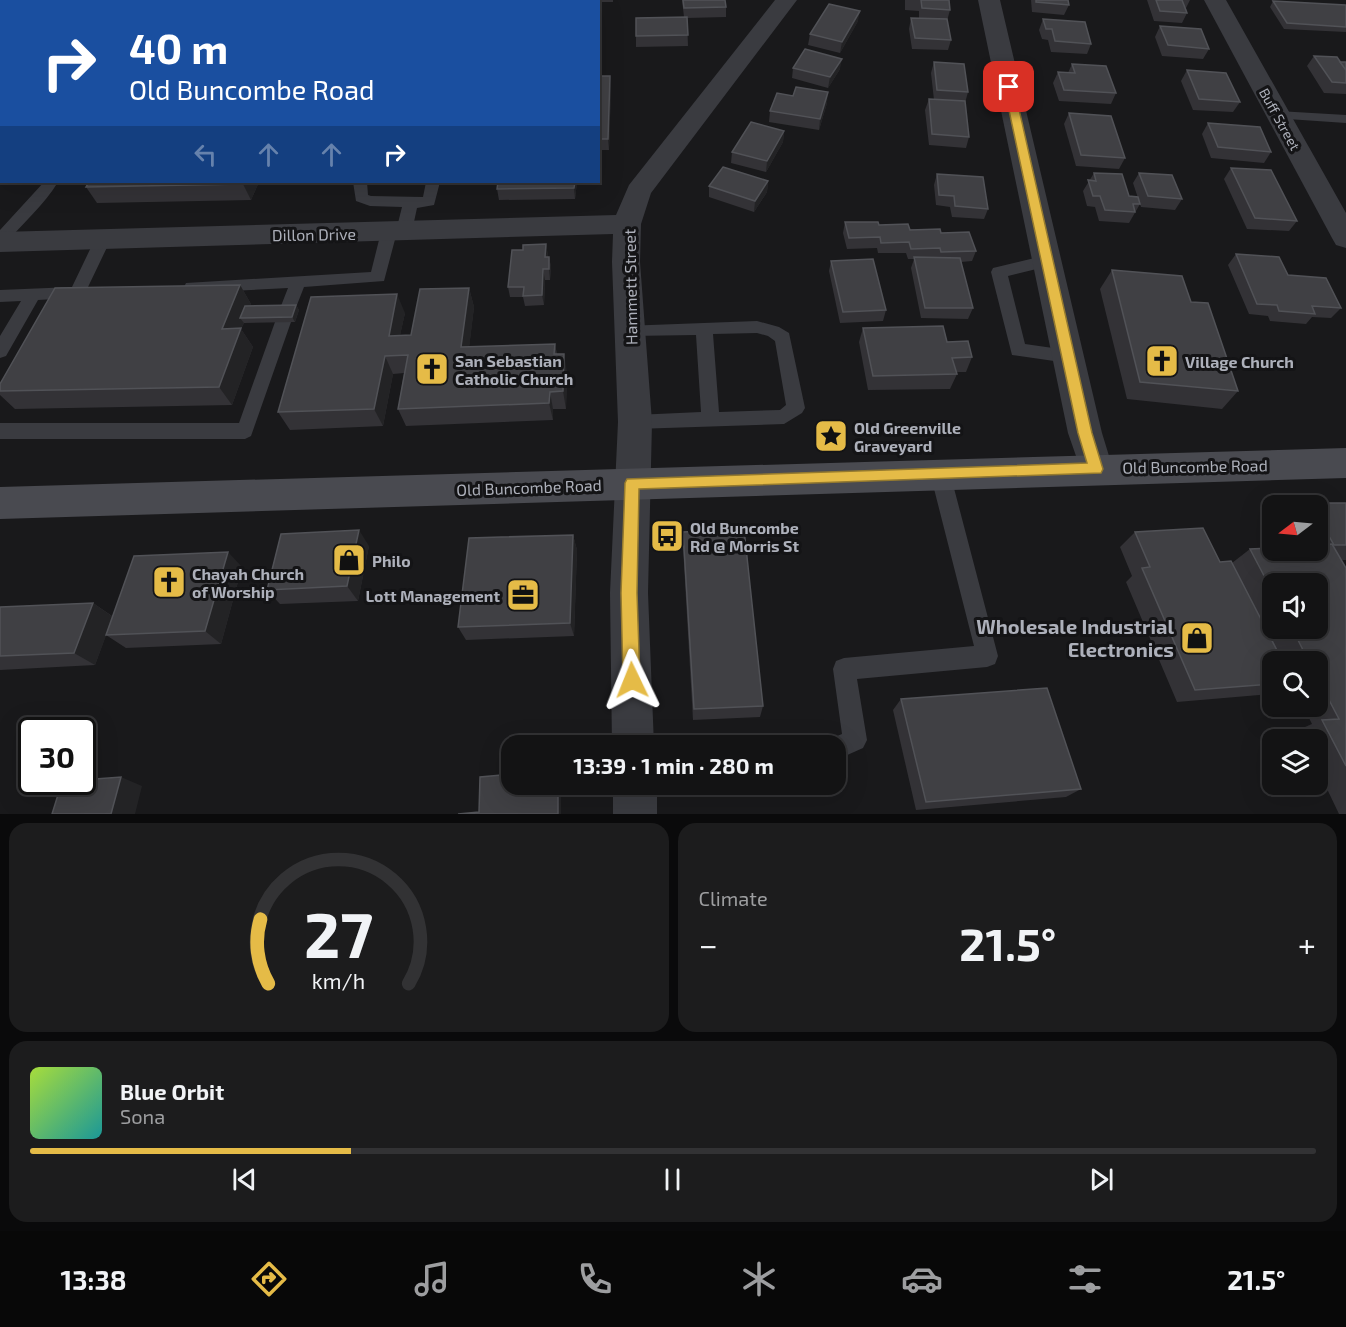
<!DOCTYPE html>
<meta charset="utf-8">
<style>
body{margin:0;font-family:"Exo 2",sans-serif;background:#1c1c1d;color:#f1f3f6;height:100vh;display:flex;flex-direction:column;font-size:22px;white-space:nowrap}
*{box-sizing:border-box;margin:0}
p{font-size:20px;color:#9d9ea0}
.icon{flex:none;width:33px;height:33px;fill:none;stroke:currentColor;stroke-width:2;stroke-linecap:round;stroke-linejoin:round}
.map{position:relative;height:814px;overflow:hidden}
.details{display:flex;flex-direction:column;gap:9px;padding:9px;background:#0a0a0b;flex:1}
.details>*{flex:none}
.top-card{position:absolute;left:0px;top:0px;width:600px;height:183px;box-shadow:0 6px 24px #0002,0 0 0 2px #323234;background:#1a4fa0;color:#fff;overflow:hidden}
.needle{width:39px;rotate:254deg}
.fabs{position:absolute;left:1262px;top:495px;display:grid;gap:12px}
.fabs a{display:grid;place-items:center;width:66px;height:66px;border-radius:12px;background:#131314;box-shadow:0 6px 24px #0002,0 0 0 2px #323234;font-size:30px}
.speed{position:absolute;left:18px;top:717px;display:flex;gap:12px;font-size:30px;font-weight:700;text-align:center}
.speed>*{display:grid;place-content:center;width:78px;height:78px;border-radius:50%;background:#131314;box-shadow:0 6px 24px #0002,0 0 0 2px #323234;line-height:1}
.speed .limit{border:3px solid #111;border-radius:9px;background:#fff;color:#111}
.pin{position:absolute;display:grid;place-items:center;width:51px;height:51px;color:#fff;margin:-26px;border-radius:12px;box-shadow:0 3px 9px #0006}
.me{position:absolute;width:66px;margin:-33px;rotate:358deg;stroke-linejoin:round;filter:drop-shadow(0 0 4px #0008)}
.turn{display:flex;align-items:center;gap:21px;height:126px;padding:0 30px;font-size:27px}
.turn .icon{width:78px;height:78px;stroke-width:2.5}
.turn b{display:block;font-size:42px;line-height:51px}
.lanes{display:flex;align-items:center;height:57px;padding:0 30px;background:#0003;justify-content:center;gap:30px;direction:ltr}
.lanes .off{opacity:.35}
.big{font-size:45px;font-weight:700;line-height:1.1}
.details .tile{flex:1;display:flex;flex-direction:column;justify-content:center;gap:9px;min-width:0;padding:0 21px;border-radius:18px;background:#1c1c1d}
.details .dial{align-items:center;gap:0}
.dial svg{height:156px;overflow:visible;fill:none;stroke:#323234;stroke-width:7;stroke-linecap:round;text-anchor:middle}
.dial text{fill:#f1f3f6;stroke:none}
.song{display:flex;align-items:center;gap:18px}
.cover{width:72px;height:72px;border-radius:9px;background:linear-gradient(135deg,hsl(80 70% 55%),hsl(180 70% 35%))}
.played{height:6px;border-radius:3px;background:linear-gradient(90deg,#e5bb47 25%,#323234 25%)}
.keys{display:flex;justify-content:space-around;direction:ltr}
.heat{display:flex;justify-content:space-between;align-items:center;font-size:33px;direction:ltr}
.details .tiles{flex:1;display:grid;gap:9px;grid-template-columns:1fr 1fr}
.tile:last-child{grid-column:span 2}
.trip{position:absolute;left:501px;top:735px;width:345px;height:60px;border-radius:18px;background:#131314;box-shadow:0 6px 24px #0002,0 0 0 2px #323234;font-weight:700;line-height:60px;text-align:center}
.menu{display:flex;height:96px;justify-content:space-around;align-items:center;background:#080808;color:#9d9ea0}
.menu .icon{width:42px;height:42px}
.menu .on{color:#e5bb47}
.menu b{font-size:27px;color:#f1f3f6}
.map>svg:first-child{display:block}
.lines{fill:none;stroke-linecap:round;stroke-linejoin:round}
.lane{fill:#3a3b40;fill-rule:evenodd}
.street{fill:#3a3b40;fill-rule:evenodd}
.secondary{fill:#494a50;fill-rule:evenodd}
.wall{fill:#333236;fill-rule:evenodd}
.shaded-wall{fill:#232325}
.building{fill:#404044;stroke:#515257;stroke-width:1.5}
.route{fill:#e5bb47;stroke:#957a2e;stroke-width:1.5}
.labels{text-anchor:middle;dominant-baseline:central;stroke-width:6;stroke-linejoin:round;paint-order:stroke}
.far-street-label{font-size:14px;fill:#adb0ba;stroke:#141416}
.street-label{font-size:16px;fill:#adb0ba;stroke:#141416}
.poi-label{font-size:16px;font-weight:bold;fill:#adb0ba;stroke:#141416;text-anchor:start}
.near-poi-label{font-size:20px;font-weight:bold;fill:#adb0ba;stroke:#141416;text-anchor:end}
</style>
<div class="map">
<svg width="1346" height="814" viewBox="0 0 1346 814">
<rect width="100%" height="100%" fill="#19191b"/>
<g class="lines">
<!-- lane -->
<g class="lane">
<polygon points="1278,111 1346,115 1346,123 1273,118 1271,115 1273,112"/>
<polygon points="0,143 2,143 0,153"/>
<path d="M44,182H58C44,205 23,223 5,244L0,245V230Z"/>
<polygon points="353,182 367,182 368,195 371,196 423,197 426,182 440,182 434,205 417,208 412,231 404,236 396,231 402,207 370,206 356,201"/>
<polygon points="389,227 397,232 384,281 304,287 293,315 287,317 291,322 251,436 245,439 0,439 0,423 239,423 275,322 277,318 283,316 279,311 288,288 192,293 186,291 184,287 186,283 371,272 381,232"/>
<polygon points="103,234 108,235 111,239 88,287 102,288 104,292 102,296 38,300 6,356 0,358 0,336 21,301 0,302 0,290 72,287 95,239 98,235"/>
<polygon points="1047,255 1053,257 1055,261 1053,265 1008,276 1025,344 1074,351 1077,356 1074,361 1068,363 1012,355 991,272 993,268"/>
<path d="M757,321L779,327L789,333L805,408L802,413L784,424L635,429L629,427L626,422L629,417L635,415L701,412L696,335L630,336L624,334L622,330L624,326ZM757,333L768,336L775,341L786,405L780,410L719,412L713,334Z"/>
<polygon points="940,465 947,467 950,473 998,656 995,664 987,667 857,679 867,740 863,748 836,760 836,746 825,746 828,740 842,734 833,669 836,661 844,658 974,646 930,473 933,467"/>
</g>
<!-- street -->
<g class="street">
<polygon points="775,0 797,0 651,193 641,224 640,262 652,422 648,593 654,746 612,746 610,593 618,422 612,262 613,234 0,252 0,232 616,215 629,185"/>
<polygon points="978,0 1000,0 1102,433 1113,469 1108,479 1096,484 1084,479 1068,433"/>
<polygon points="1204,0 1226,0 1346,213 1346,248 1336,245 1332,238"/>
<rect x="613" y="784" width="44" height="30"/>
</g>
<!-- secondary -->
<polygon class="secondary" points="1346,448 1346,478 0,519 0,487"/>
</g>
<!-- wall -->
<g class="wall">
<polygon points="417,0 461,0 460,2 417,2"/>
<polygon points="479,0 532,0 532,2 480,2"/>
<rect x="575" y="0" width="38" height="2"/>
<polygon points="682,0 725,0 726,7 726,17 687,18 688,46 636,47 636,18 684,17"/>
<polygon points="905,0 949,0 950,10 947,21 951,40 948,50 912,49 909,29 911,18 919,18 919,11 905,10"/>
<polygon points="1031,0 1068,0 1069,5 1064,15 1032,12"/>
<polygon points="1147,0 1190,0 1186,8 1187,13 1182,23 1154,21"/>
<polygon points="1273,1 1346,5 1346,32 1284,29 1270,7"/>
<rect x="0" y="4" width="2" height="42"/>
<polygon points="1043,19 1091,44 1087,54 1051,52 1048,40 1042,39 1039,30"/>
<polygon points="858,21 840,53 808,45 810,34"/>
<polygon points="1160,26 1209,49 1203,59 1162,56 1155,37"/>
<polygon points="1314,56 1341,62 1346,62 1346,94 1324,93 1307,66"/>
<polygon points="934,62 968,92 965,103 969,137 966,148 929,145 925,110 929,99 934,100 931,73"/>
<polygon points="1072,64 1116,93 1111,104 1059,101 1053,83 1058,72 1068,73"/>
<polygon points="793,68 840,69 828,88 792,78"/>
<polygon points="1187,70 1240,102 1233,112 1193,110 1181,81"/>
<polygon points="598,76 611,87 609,150 598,150"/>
<polygon points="793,96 827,103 819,130 769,122 770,111"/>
<polygon points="1069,113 1125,158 1119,169 1076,166 1064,124"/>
<polygon points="1208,123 1271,152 1264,163 1211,158 1202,134"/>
<polygon points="784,131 783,142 766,172 731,163 732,152"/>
<polygon points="1231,168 1297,221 1289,231 1247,229 1224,179"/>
<polygon points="1094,173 1129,196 1139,201 1133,183 1139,173 1182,199 1175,210 1141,207 1140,204 1129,223 1099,221 1095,207 1087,206 1083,191"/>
<polygon points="937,174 988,209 984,219 952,217 950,207 936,205 934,185"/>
<polygon points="768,181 767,192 754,212 709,197 709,186"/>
<polygon points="259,182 251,200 97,203 86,187"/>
<polygon points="577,182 575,199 499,200 497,189"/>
<polygon points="845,222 879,225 941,233 976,251 972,261 961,262 973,308 968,319 921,318 911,268 914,259 908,259 906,253 878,253 877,248 847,249 843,233"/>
<polygon points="546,244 548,257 549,257 551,267 550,280 545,280 544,305 525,306 523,297 510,297 508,287 523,250"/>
<polygon points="1236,254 1288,275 1341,308 1331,318 1312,317 1306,324 1270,321 1268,316 1249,314 1228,265"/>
<polygon points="831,261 886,310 883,321 840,323 829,271"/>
<polygon points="1112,270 1191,302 1238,391 1222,409 1127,399 1100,289"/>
<polygon points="240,285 251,304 250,306 296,305 299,310 295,322 244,323 241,329 253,347 232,405 15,409 0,395 0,384"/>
<polygon points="469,288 474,307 469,347 555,344 557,354 567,372 566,409 553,409 553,420 406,426 398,409 404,373 393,374 383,426 290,430 278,412 405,313 400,335 411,335"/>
<polygon points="863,328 947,342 972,357 966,372 956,372 957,374 950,389 868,390 859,342"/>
<path d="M1311,503H1346V560H1341L1346,568V814H1339L1317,768V740H1303L1298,730L1312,724L1303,706H1317V662H1272V694H1271L1177,702L1126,582L1132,576L1120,547L1135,532L1220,562L1232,563L1250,549L1317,550V506H1308ZM1272,584L1317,628H1272Z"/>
<polygon points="683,532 763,706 760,717 693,720 683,547"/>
<polygon points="573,535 577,550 574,636 466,640 458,627"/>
<polygon points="369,546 358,601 280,604 267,590"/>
<polygon points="242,567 221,644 126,648 106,635 95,665 0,670 0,607 93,603 112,616"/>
<polygon points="901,699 1081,789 1066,797 916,810 893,710"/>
</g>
<!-- shaded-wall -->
<g class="shaded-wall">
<polygon points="224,0 239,0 238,2 223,2"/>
<polygon points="860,11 858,21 840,53 842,42"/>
<polygon points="842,59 840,69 828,88 830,77"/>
<polygon points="610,76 611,87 609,150 608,139"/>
<polygon points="828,92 827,103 819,130 820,119"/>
<polygon points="784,131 783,142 766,172 767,161"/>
<polygon points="768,181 767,192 754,212 755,201"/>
<polygon points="244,182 259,182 251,200 243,184"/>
<polygon points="575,182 577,182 575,199 574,188"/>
<polygon points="546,244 548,255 547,267 545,257"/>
<polygon points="549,257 551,267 550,280 549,269"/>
<polygon points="543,269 545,280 544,305 542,295"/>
<polygon points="240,285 251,304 246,318 240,318 244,323 241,329 253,347 232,405 219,387 222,329"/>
<polygon points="469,288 474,307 467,366 461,347"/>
<polygon points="397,294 405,313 396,354 389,336"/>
<polygon points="296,305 299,310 295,322 292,317"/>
<polygon points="564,354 567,372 566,409 563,391"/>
<polygon points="385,356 393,374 383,426 374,409"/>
<polygon points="550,392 553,409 553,420 549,403"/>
<polygon points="359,530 369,546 358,601 347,586"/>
<polygon points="573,535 577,550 574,636 570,623"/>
<polygon points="228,552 242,567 221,644 205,631"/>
<polygon points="93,603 113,617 95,665 74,653"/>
<polygon points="121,777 142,786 135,814 111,814"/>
<rect x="558" y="784" width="3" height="30"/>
</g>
<!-- building -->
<g class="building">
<polygon points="110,0 145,0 144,2 78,2"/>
<polygon points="166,0 224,0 223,2 165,2"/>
<polygon points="683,0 725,0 726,7 684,8"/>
<polygon points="921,0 949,0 950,10 922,8"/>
<polygon points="1036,0 1068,0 1069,5 1036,2"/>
<polygon points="1156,0 1182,0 1187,13 1160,11"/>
<polygon points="1273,1 1346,5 1346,27 1287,23"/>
<rect x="0" y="4" width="2" height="27"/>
<polygon points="829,4 860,11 842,42 810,34"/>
<polygon points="687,17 688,35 636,36 636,18"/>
<polygon points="911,18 947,19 951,40 915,38"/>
<polygon points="1043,19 1085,22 1091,44 1055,41 1052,29 1046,29"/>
<polygon points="1160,26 1201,29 1209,49 1168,45"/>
<polygon points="805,49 842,59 830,77 793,68"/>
<polygon points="1314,56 1337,57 1346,70 1346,83 1332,82"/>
<polygon points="934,62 964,64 968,92 937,90"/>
<polygon points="1340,62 1346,62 1346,70"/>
<polygon points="1072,64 1106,66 1116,93 1064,90 1058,72 1075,73"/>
<polygon points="1187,70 1226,73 1240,102 1199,99"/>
<polygon points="598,76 610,76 608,139 598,139"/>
<polygon points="796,87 828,92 820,119 770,111 777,93 793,96"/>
<polygon points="929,99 965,101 969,137 932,134"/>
<polygon points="1069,113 1111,116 1125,158 1081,155"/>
<polygon points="751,122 784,131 767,161 732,152"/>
<polygon points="1208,123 1260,127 1271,152 1218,147"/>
<polygon points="723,167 768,181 755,201 709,186"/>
<polygon points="1231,168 1271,170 1297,221 1255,218"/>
<polygon points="1094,173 1122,174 1129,196 1138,197 1140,204 1133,204 1135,212 1105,210 1100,196 1093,196 1088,180 1096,181"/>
<polygon points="1139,173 1172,175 1182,199 1148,196"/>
<polygon points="937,174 983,177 988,209 955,206 954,196 939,195"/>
<polygon points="89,182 244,182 243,184 86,187"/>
<polygon points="498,182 575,182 574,188 497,189"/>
<polygon points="845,222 878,222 879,225 908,224 910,230 940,229 941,233 969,232 976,251 941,252 940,248 911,249 909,242 881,243 880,237 849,238"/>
<polygon points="546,244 545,257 549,257 549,269 543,269 542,295 523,296 524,287 508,287 512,250 523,250 523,245"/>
<polygon points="1236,254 1279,257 1288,275 1326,278 1341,308 1312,306 1315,314 1279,311 1277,305 1257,304"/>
<polygon points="914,257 960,258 973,308 925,308"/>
<polygon points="873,259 886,310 843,312 831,261"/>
<polygon points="1112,270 1182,276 1191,302 1208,303 1238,391 1140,382"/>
<polygon points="240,285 222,329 241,328 219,387 0,391 0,384 55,288"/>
<polygon points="469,288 461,347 555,344 554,354 564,354 563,391 550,392 549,403 398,409 408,355 385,356 374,409 278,412 311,297 397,294 389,336 411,335 420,289"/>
<polygon points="296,305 292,317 240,318 245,306"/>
<polygon points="943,326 947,342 968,341 972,357 952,358 957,374 873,376 863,328"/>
<polygon points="1311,503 1346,503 1346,545 1334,545 1317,515 1317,506 1312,506"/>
<polygon points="1203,528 1220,562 1231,561 1283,662 1272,662 1272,684 1195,690 1142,568 1150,567 1135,532"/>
<polygon points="744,529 763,706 694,709 683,532"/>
<polygon points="359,530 347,586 267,590 281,534"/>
<polygon points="573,535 570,623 458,627 469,538"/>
<polygon points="1332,544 1346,568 1346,766 1322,720 1339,719 1317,677 1317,662 1309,662 1292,628 1317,628 1317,584 1272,584 1272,591 1250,549 1272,548 1272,550 1317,550 1317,545"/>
<polygon points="228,552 205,631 106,635 134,556"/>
<polygon points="93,603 74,653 0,656 0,607"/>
<polygon points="1047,688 1081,789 926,802 901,699"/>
<polygon points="512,774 512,784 558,784 558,814 458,814 479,812 480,777"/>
<polygon points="121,777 111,814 52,814 62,782 82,782 82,780"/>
</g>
<!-- route -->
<polygon class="route" points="1009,84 1014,87 1092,433 1103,469 1101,473 639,489 637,593 640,680 638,686 632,689 626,686 623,680 621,593 625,483 627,479 1087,463 1078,433 1004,87"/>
<!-- icons -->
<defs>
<symbol id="church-square" viewBox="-11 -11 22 22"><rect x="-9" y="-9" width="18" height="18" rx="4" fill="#e5bb47" stroke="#141416"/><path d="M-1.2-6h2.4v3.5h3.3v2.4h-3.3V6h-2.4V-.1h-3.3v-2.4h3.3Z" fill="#111"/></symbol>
<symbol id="sight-square" viewBox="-11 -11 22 22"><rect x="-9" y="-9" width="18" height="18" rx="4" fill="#e5bb47" stroke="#141416"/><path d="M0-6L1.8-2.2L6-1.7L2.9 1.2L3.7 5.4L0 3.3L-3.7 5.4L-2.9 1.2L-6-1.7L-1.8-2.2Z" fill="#111"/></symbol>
<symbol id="bus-square" viewBox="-11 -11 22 22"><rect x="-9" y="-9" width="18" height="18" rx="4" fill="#e5bb47" stroke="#141416"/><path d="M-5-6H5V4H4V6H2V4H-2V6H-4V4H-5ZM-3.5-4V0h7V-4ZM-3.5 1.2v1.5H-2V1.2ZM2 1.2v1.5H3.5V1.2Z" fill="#111"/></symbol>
<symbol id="shop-square" viewBox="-11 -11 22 22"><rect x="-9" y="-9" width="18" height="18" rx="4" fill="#e5bb47" stroke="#141416"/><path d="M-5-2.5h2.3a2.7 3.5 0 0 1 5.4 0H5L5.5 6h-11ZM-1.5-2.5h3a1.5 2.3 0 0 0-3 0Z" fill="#111"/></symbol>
<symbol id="office-square" viewBox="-11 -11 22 22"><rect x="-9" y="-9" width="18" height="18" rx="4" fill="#e5bb47" stroke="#141416"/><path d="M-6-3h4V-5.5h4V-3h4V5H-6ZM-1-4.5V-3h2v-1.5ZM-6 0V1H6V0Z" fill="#111"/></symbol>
</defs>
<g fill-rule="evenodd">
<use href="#church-square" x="1143" y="342" width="38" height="38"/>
<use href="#church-square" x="413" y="350" width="38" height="38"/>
<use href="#sight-square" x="812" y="417" width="38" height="38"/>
<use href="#bus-square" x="648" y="517" width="38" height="38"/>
<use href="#shop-square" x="330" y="541" width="38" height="38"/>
<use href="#church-square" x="150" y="563" width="38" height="38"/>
<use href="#office-square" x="504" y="576" width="38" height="38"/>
<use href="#shop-square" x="1178" y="619" width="38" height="38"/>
</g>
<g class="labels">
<!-- far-street labels -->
<g class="far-street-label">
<text transform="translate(1280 119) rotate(61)">Buff Street</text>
</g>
<!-- street labels -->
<g class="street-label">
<text transform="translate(314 234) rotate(-1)">Dillon Drive</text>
<text transform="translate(630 287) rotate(-91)">Hammett Street</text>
<text transform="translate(1195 466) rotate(-1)">Old Buncombe Road</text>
<text transform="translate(529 487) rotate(-2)">Old Buncombe Road</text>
</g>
<!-- poi labels -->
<g class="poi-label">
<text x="455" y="360">San Sebastian<tspan x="455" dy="18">Catholic Church</tspan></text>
<text x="1185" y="361">Village Church</text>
<text x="854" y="427">Old Greenville<tspan x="854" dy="18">Graveyard</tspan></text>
<text x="690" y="527">Old Buncombe<tspan x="690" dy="18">Rd @ Morris St</tspan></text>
<text x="372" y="560">Philo</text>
<text x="192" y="573">Chayah Church<tspan x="192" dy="18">of Worship</tspan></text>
<text x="500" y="595" text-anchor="end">Lott Management</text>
</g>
<!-- near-poi labels -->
<g class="near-poi-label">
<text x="1174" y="626">Wholesale Industrial<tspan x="1174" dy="23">Electronics</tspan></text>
</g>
</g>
</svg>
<div class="fabs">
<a><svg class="needle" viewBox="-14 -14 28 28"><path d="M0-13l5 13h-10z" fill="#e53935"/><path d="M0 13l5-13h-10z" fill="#9d9ea0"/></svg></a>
<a><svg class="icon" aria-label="sound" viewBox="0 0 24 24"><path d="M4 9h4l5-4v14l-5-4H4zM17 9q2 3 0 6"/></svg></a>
<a><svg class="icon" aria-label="search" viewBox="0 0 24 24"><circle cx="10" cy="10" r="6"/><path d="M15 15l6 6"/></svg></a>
<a><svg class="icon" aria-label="layers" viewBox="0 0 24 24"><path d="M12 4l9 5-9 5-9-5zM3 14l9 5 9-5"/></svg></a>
</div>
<div class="speed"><div class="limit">30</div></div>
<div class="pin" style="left:1009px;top:87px;background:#d93025"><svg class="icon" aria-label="arrive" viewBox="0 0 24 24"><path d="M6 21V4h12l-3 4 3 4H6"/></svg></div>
<svg class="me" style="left:632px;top:680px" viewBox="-20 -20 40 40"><path d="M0-17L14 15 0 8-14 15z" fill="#e5bb47" stroke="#fff" stroke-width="4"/></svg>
<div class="trip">13:39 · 1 min · 280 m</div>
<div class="top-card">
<div class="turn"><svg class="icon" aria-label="right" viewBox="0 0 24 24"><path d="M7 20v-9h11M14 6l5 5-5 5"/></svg><div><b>40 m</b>Old Buncombe Road</div></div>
<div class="lanes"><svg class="icon off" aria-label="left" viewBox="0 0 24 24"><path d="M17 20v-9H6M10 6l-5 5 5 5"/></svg><svg class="icon off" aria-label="ahead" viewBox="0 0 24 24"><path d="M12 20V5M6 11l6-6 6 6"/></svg><svg class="icon off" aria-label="ahead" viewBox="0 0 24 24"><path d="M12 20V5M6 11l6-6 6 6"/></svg><svg class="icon" aria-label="right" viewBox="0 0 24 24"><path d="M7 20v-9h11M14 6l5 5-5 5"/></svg></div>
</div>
</div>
<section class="details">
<div class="tiles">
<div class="tile dial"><svg viewBox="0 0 100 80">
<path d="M14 69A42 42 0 1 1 86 69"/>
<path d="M14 69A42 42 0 0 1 10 36" stroke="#e5bb47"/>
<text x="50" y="56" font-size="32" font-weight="700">27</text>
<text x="50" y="72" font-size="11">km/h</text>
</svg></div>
<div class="tile"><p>Climate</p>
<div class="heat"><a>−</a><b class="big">21.5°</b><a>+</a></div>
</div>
<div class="tile">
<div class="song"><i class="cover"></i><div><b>Blue Orbit</b><p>Sona</p></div></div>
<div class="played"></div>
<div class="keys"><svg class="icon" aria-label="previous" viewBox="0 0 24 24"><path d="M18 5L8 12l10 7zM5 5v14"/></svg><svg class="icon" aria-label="pause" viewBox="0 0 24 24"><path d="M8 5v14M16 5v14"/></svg><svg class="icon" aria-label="next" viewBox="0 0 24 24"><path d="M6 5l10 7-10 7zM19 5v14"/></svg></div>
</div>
</div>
</section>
<nav class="menu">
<b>13:38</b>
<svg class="icon on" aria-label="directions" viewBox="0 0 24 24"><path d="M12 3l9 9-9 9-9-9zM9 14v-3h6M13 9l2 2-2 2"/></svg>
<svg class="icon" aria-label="music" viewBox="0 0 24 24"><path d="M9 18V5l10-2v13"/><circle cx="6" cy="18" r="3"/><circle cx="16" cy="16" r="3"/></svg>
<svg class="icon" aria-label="phone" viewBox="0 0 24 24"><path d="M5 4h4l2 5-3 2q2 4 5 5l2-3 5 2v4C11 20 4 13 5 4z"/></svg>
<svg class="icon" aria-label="climate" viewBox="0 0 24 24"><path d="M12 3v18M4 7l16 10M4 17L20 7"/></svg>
<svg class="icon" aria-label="car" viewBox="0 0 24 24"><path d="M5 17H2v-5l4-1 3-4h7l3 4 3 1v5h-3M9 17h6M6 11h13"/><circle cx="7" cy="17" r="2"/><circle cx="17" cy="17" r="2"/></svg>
<svg class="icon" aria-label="filters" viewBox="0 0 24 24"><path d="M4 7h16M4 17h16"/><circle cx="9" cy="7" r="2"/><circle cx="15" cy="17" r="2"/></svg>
<b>21.5°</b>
</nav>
